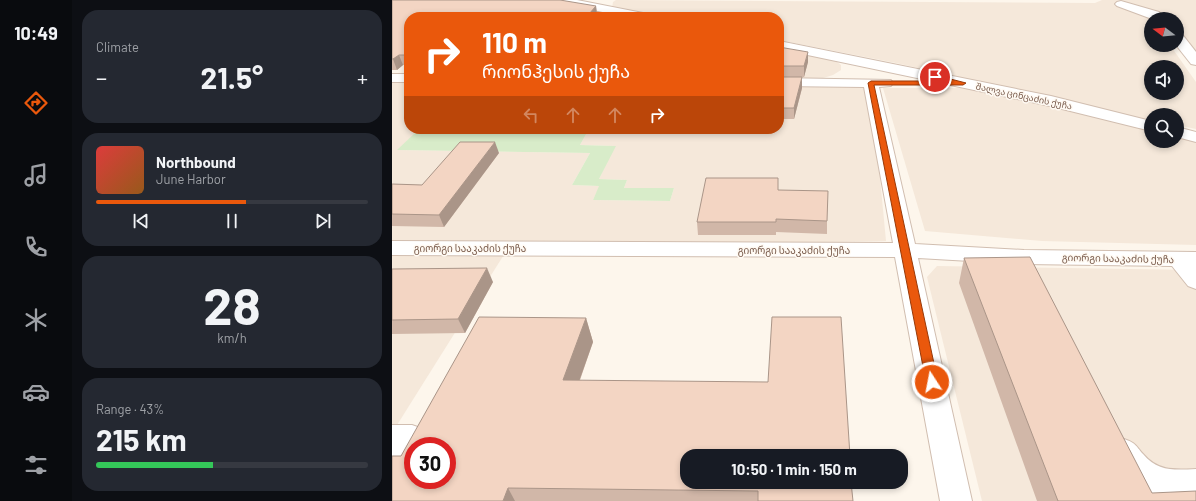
<!DOCTYPE html>
<meta charset="utf-8">
<style>
body{margin:0;font-family:Barlow,"Noto Sans Georgian",sans-serif;background:#242831;color:#f1f3f6;height:100vh;display:flex;flex-direction:column;font-size:15px;white-space:nowrap}
*{box-sizing:border-box;margin:0}
p{font-size:13px;color:#9ea1a6}
.icon{flex:none;width:22px;height:22px;fill:none;stroke:currentColor;stroke-width:2;stroke-linecap:round;stroke-linejoin:round}
.map{position:relative;flex:1;overflow:hidden}
.drawer{display:flex;flex-direction:column;gap:10px;padding:10px;background:#0d0f14;width:320px}
.drawer>*{flex:none}
.top-card{position:absolute;left:12px;top:12px;width:380px;height:122px;border-radius:16px;box-shadow:0 2px 6px #0003;background:#ea580c;color:#fff;overflow:hidden}
.needle{width:26px;rotate:286deg}
.tools{position:absolute;left:752px;top:12px;display:grid;gap:8px}
.tools a{display:grid;place-items:center;width:40px;height:40px;border-radius:50%;background:#171b24;box-shadow:0 2px 6px #0003;font-size:20px}
.speed{position:absolute;left:12px;top:437px;display:flex;gap:8px;font-size:20px;font-weight:700;text-align:center}
.speed>*{display:grid;place-content:center;width:52px;height:52px;border-radius:50%;background:#171b24;box-shadow:0 2px 6px #0003;line-height:1}
.speed .limit{border:6px solid #d22;background:#fff;color:#111}
.pin{position:absolute;display:grid;place-items:center;width:34px;height:34px;color:#fff;margin:-17px;border:2px solid #fff;border-radius:50%;box-shadow:0 1px 4px #0007}
.me{position:absolute;width:44px;margin:-22px;rotate:349deg;stroke-linejoin:round;filter:drop-shadow(0 0 3px #0008)}
.turn{display:flex;align-items:center;gap:14px;height:84px;padding:0 12px;font-size:18px}
.turn .icon{width:52px;height:52px;stroke-width:2.5}
.turn b{display:block;font-size:28px;line-height:34px}
.lanes{display:flex;align-items:center;height:38px;padding:0 12px;background:#0003;justify-content:center;gap:20px;direction:ltr}
.lanes .off{opacity:.35}
.big{font-size:30px;font-weight:700;line-height:1.1}
.drawer .card{flex:1;display:flex;flex-direction:column;justify-content:center;gap:6px;min-width:0;padding:0 14px;border-radius:16px;background:#242831}
.drawer .dial{align-items:center;gap:0}
.dial b{font-size:52px;line-height:1}
.song{display:flex;align-items:center;gap:12px}
.cover{width:48px;height:48px;border-radius:6px;background:linear-gradient(135deg,hsl(0 70% 55%),hsl(30 70% 35%))}
.played{height:4px;border-radius:2px;background:linear-gradient(90deg,#ea580c 55%,#363941 55%)}
.keys{display:flex;justify-content:space-around;direction:ltr}
.heat{display:flex;justify-content:space-between;align-items:center;font-size:22px;direction:ltr}
.charge{height:6px;border-radius:3px;background:linear-gradient(90deg,#34c759 43%,#363941 0)}
.trip{position:absolute;left:288px;top:449px;width:228px;height:40px;border-radius:16px;background:#171b24;box-shadow:0 2px 6px #0003;font-weight:700;line-height:40px;text-align:center}
main{display:flex;flex:1;min-height:0}
.tabs{display:flex;flex-direction:column;width:72px;justify-content:space-around;align-items:center;background:#090b0e;color:#9ea1a6}
.tabs .icon{width:28px;height:28px}
.tabs .current{color:#ea580c}
.tabs b{font-size:18px;color:#f1f3f6}
.map>svg:first-child{display:block}
.residential{fill:#f5e8da;fill-rule:evenodd}
.green{fill:#d8ecc9}
.lines{fill:none;stroke-linecap:round;stroke-linejoin:round}
.minor-casing{stroke:#d1beb0;stroke-width:2}
.minor{fill:#fff;fill-rule:evenodd}
.wall{fill:#d1b7a8}
.shaded-wall{fill:#aa9588}
.building{fill:#f3d5c3;stroke:#aa9588;fill-rule:evenodd}
.route{fill:#ea580c;stroke:#983908}
.labels{text-anchor:middle;dominant-baseline:central;stroke-width:3;stroke-linejoin:round;paint-order:stroke}
.far-street-label{font-size:9px;fill:#7a5c4d;stroke:#fffaf3}
.street-label{font-size:10px;fill:#7a5c4d;stroke:#fffaf3}
</style>
<main>
<nav class="tabs">
<b>10:49</b>
<svg class="icon current" aria-label="directions" viewBox="0 0 24 24"><path d="M12 3l9 9-9 9-9-9zM9 14v-3h6M13 9l2 2-2 2"/></svg>
<svg class="icon" aria-label="music" viewBox="0 0 24 24"><path d="M9 18V5l10-2v13"/><circle cx="6" cy="18" r="3"/><circle cx="16" cy="16" r="3"/></svg>
<svg class="icon" aria-label="phone" viewBox="0 0 24 24"><path d="M5 4h4l2 5-3 2q2 4 5 5l2-3 5 2v4C11 20 4 13 5 4z"/></svg>
<svg class="icon" aria-label="climate" viewBox="0 0 24 24"><path d="M12 3v18M4 7l16 10M4 17L20 7"/></svg>
<svg class="icon" aria-label="car" viewBox="0 0 24 24"><path d="M5 17H2v-5l4-1 3-4h7l3 4 3 1v5h-3M9 17h6M6 11h13"/><circle cx="7" cy="17" r="2"/><circle cx="17" cy="17" r="2"/></svg>
<svg class="icon" aria-label="filters" viewBox="0 0 24 24"><path d="M4 7h16M4 17h16"/><circle cx="9" cy="7" r="2"/><circle cx="15" cy="17" r="2"/></svg>
</nav>
<section class="drawer">
<div class="card"><p>Climate</p>
<div class="heat"><a>−</a><b class="big">21.5°</b><a>+</a></div>
</div>
<div class="card">
<div class="song"><i class="cover"></i><div><b>Northbound</b><p>June Harbor</p></div></div>
<div class="played"></div>
<div class="keys"><svg class="icon" aria-label="previous" viewBox="0 0 24 24"><path d="M18 5L8 12l10 7zM5 5v14"/></svg><svg class="icon" aria-label="pause" viewBox="0 0 24 24"><path d="M8 5v14M16 5v14"/></svg><svg class="icon" aria-label="next" viewBox="0 0 24 24"><path d="M6 5l10 7-10 7zM19 5v14"/></svg></div>
</div>
<div class="card dial"><b>28</b><p>km/h</p></div>
<div class="card"><p>Range · 43%</p><b class="big">215 km</b><div class="charge"></div></div>
</section>
<div class="map">
<svg width="804" height="501" viewBox="0 0 804 501">
<rect width="100%" height="100%" fill="#fdf6ec"/>
<!-- residential -->
<g class="residential">
<path d="M224,0L703,3L710,0H804V53L785,33V19H759V45H778L804,82V129L785,125V115H759V120L504,63L387,40V17H268L220,8L221,2ZM759,67H785V93H759Z"/>
<polygon points="387,49 441,59 449,65 449,70 441,75 428,79 387,78"/>
<polygon points="0,78 17,78 17,129 27,129 6,150 198,153 180,185 208,186 201,200 278,201 282,188 232,188 235,180 207,179 223,146 188,145 197,129 387,129 387,82 479,83 494,241 132,248 0,248"/>
<polygon points="491,88 576,88 658,105 759,130 759,141 785,141 785,137 804,142 804,245 650,241 533,231"/>
<polygon points="0,252 113,253 0,433"/>
<polygon points="545,266 804,270 804,501 590,501 535,277"/>
</g>
<!-- green -->
<polygon class="green" points="27,129 197,129 188,145 224,146 207,179 235,180 232,188 282,188 278,201 201,200 207,186 180,185 198,153 5,150"/>
<g class="lines">
<defs>
<g id="minor">
<polygon points="162,0 185,0 251,13 255,14 257,17 234,17 168,3 164,2"/>
<polygon points="729,1 767,12 773,19 760,19 725,6 723,4 725,2"/>
<polygon points="785,33 790,34 804,52 804,65 799,64 784,45"/>
<polygon points="387,41 659,96 759,121 759,131 658,106 387,49"/>
<rect x="0" y="74" width="17" height="8"/>
<polygon points="387,78 499,80 501,83 499,86 487,87 523,244 632,250 804,252 804,289 796,286 780,266 632,264 526,258 580,501 548,501 503,257 0,255 0,241 501,243 472,87 387,86"/>
<polygon points="785,127 804,132 804,142 785,137"/>
<polygon points="0,425 20,425 31,429 35,438 31,446 21,446 21,464 11,482 0,486"/>
<path d="M732,439C744,443 743,445 751,454C766,472 783,470 804,469V499C761,499 736,493 717,452L721,443Z"/>
</g>
</defs>
<!-- minor casing -->
<use href="#minor" class="minor-casing"/>
<!-- minor -->
<use href="#minor" class="minor"/>
</g>
<!-- wall -->
<g class="wall">
<polygon points="0,0 204,6 205,14 17,17 17,65 11,65 5,70 0,70"/>
<polygon points="387,47 416,62 412,77 410,77 410,88 402,119 387,119"/>
<polygon points="107,153 52,227 0,226 0,184 30,185"/>
<polygon points="386,190 435,221 435,234 384,232 384,235 306,235 305,222"/>
<polygon points="572,258 760,493 804,501 645,501 567,283"/>
<polygon points="0,269 101,282 73,333 0,334"/>
<polygon points="194,318 201,342 188,380 461,501 0,501 9,456"/>
</g>
<!-- shaded-wall -->
<g class="shaded-wall">
<polygon points="204,6 205,15 197,14"/>
<polygon points="416,52 416,62 412,77 412,66"/>
<polygon points="7,55 11,65 5,70 1,59"/>
<polygon points="410,77 410,88 402,119 402,108"/>
<polygon points="103,142 107,153 52,227 47,215"/>
<polygon points="95,268 101,282 73,333 66,319"/>
<polygon points="194,318 201,342 179,404 171,380"/>
<polygon points="116,488 123,501 111,501"/>
</g>
<!-- building -->
<g class="building">
<polygon points="0,0 168,0 204,6 197,14 248,17 17,17 17,55 7,55 1,59 0,59"/>
<polygon points="387,47 416,52 412,66 387,66"/>
<polygon points="387,77 410,77 402,108 387,108"/>
<polygon points="68,142 103,142 47,215 0,214 0,184 30,185"/>
<polygon points="314,178 386,178 386,190 436,191 435,221 384,219 384,222 305,222"/>
<polygon points="638,257 760,493 804,491 804,501 666,501 572,258"/>
<polygon points="95,268 66,319 0,320 0,269"/>
<path d="M87,317L194,318L171,380L376,382L380,317H449L458,456H295V482H459L461,501H366V491L116,488L111,501H0V456H9ZM21,446H55V480H21Z"/>
</g>
<!-- route -->
<polygon class="route" points="543,75 574,83 571,85 482,85 546,382 544,385 540,386 536,385 534,382 476,83 479,81 553,81 541,78 541,76"/>
<g class="labels">
<!-- far-street labels -->
<g class="far-street-label">
<text transform="translate(632 96) rotate(12)">შალვა ცინცაძის ქუჩა</text>
</g>
<!-- street labels -->
<g class="street-label">
<text x="78" y="248">გიორგი სააკაძის ქუჩა</text>
<text x="402" y="250">გიორგი სააკაძის ქუჩა</text>
<text transform="translate(726 258) rotate(1)">გიორგი სააკაძის ქუჩა</text>
</g>
</g>
</svg>
<div class="tools">
<a><svg class="needle" viewBox="-14 -14 28 28"><path d="M0-13l5 13h-10z" fill="#e53935"/><path d="M0 13l5-13h-10z" fill="#9ea1a6"/></svg></a>
<a><svg class="icon" aria-label="sound" viewBox="0 0 24 24"><path d="M4 9h4l5-4v14l-5-4H4zM17 9q2 3 0 6"/></svg></a>
<a><svg class="icon" aria-label="search" viewBox="0 0 24 24"><circle cx="10" cy="10" r="6"/><path d="M15 15l6 6"/></svg></a>
</div>
<div class="speed"><div class="limit">30</div></div>
<div class="pin" style="left:543px;top:77px;background:#d93025"><svg class="icon" aria-label="arrive" viewBox="0 0 24 24"><path d="M6 21V4h12l-3 4 3 4H6"/></svg></div>
<svg class="me" style="left:540px;top:382px" viewBox="-20 -20 40 40"><circle r="17" fill="#ea580c" stroke="#fff" stroke-width="3"/><path d="M0-11L8 9 0 5-8 9z" fill="#fff"/></svg>
<div class="trip">10:50 · 1 min · 150 m</div>
<div class="top-card">
<div class="turn"><svg class="icon" aria-label="right" viewBox="0 0 24 24"><path d="M7 20v-9h11M14 6l5 5-5 5"/></svg><div><b>110 m</b>რიონჰესის ქუჩა</div></div>
<div class="lanes"><svg class="icon off" aria-label="left" viewBox="0 0 24 24"><path d="M17 20v-9H6M10 6l-5 5 5 5"/></svg><svg class="icon off" aria-label="ahead" viewBox="0 0 24 24"><path d="M12 20V5M6 11l6-6 6 6"/></svg><svg class="icon off" aria-label="ahead" viewBox="0 0 24 24"><path d="M12 20V5M6 11l6-6 6 6"/></svg><svg class="icon" aria-label="right" viewBox="0 0 24 24"><path d="M7 20v-9h11M14 6l5 5-5 5"/></svg></div>
</div>
</div>
</main>
